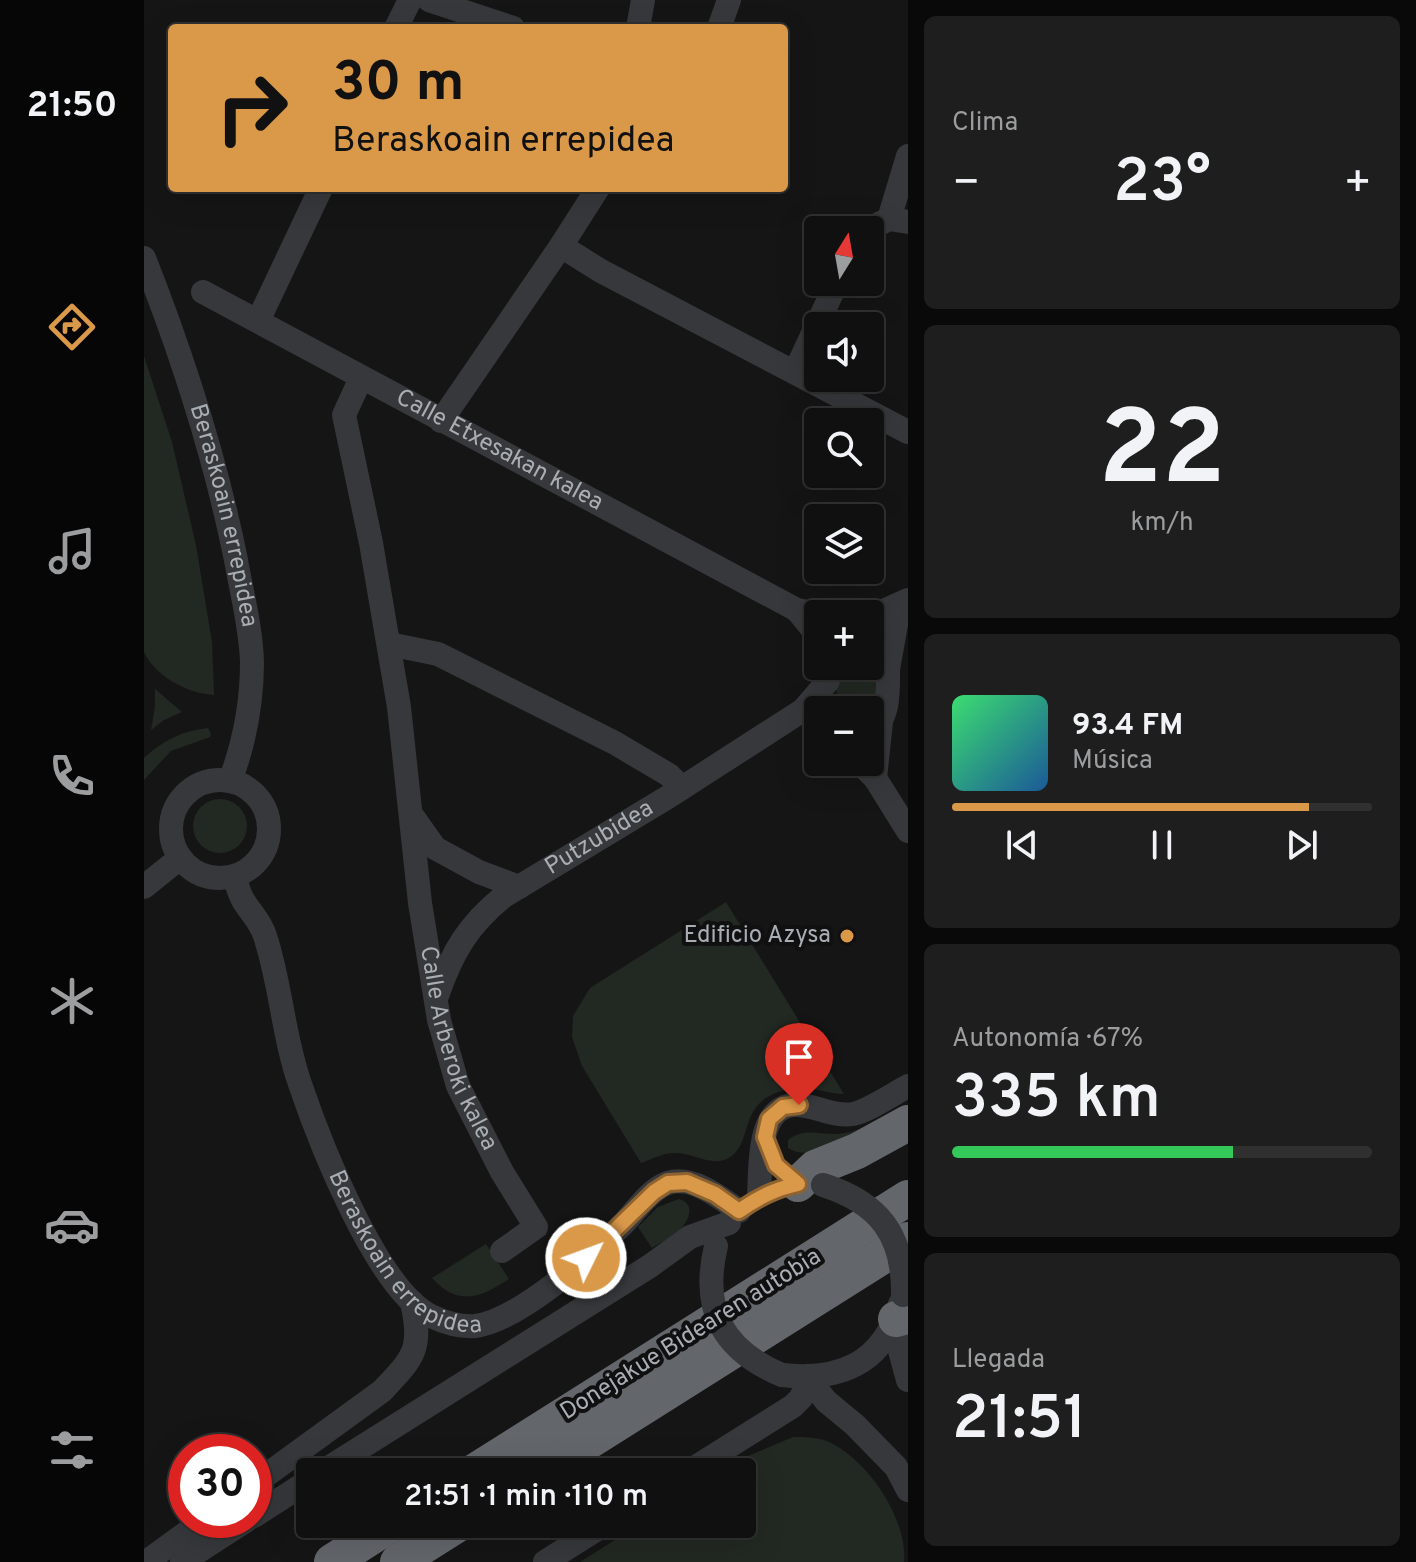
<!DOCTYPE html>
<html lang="es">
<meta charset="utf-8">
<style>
body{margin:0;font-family:Overpass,sans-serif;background:#1e1e1e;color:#f1f3f6;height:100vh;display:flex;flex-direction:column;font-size:30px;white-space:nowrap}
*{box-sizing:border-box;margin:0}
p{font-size:26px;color:#9c9d9f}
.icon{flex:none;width:44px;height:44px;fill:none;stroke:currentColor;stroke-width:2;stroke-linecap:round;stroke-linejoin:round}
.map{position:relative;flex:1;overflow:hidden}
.sheet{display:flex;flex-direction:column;gap:16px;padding:16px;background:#090909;width:508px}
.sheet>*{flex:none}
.guide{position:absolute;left:24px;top:24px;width:620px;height:168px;border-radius:8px;box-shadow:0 8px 32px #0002,0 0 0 2px #303030;background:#da9849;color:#111;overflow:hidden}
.needle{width:52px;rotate:11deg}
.controls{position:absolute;left:660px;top:216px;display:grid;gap:16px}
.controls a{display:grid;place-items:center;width:80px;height:80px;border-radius:8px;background:#101010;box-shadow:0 8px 32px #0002,0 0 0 2px #303030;font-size:40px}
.speed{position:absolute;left:24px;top:1434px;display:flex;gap:16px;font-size:40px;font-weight:700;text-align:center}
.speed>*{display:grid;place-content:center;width:104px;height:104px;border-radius:50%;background:#101010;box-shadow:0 8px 32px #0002,0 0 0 2px #303030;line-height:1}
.speed .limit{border:12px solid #d22;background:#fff;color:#111}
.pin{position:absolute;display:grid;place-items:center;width:68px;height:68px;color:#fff;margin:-82px -34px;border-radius:50% 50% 50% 0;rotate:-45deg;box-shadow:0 0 8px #0007}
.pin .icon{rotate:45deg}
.me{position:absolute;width:88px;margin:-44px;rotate:48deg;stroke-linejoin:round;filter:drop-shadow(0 0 6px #0008)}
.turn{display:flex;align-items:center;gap:28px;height:168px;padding:0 32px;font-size:36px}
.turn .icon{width:104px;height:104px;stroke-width:2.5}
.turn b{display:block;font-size:56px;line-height:68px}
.big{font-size:60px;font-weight:600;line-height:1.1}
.sheet .tile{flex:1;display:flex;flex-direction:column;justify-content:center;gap:12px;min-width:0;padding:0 28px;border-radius:12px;background:#1e1e1e}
.sheet .dial{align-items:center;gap:0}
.dial b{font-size:104px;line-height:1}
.song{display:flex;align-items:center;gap:24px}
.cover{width:96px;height:96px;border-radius:12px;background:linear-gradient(135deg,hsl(140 70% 55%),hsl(210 70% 35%))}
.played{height:8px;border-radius:4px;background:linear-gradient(90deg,#da9849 85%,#303030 85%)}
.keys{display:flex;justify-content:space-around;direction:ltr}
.heat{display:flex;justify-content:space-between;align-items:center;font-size:44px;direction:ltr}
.charge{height:12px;border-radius:6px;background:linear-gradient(90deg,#34c759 67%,#303030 0)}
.trip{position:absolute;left:152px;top:1458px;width:460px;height:80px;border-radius:8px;background:#101010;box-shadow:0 8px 32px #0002,0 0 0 2px #303030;font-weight:600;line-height:80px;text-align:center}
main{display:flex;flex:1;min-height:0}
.tab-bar{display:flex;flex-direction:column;width:144px;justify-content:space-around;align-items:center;background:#060606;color:#9c9d9f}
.tab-bar .icon{width:56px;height:56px}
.tab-bar .selected{color:#da9849}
.tab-bar b{font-size:36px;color:#f1f3f6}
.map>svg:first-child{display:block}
.green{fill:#222822}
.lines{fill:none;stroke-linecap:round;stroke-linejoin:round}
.minor{stroke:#36383b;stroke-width:24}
.highway{stroke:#63666b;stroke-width:36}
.minor-bridge{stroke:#36383b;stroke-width:24}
.route-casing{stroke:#8e632f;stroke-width:20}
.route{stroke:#da9849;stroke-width:14}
.poi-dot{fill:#da9849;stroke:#101011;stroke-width:3}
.labels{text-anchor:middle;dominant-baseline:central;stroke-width:8;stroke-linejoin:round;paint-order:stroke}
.street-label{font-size:24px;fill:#a9aeb5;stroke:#101011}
.poi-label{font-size:24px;fill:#a9aeb5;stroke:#101011;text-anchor:end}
</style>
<main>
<nav class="tab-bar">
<b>21:50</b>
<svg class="icon selected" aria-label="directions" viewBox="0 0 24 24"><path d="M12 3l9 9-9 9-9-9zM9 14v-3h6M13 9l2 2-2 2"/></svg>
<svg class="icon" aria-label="music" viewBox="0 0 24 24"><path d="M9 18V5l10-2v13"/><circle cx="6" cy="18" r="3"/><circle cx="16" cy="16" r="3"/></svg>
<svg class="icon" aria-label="phone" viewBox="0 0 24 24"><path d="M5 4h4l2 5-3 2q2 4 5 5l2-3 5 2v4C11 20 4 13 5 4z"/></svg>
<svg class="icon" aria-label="climate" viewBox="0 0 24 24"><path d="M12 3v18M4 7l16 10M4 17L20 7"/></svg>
<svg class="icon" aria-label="car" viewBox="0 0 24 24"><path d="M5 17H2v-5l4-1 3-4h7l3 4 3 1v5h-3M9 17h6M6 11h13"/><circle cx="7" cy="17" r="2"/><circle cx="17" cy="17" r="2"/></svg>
<svg class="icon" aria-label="filters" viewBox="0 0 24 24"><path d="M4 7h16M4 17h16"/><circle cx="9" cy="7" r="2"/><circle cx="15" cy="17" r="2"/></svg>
</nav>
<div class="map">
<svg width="764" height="1562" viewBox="0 0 764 1562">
<rect width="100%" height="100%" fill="#151516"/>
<!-- green -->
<g class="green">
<path d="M0,356L28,442L52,545L68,642L70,695C44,694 11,676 0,652Z"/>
<path d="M700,666H726L739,678L726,720V710H697C692,694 688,679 700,666Z"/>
<polygon points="11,689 38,712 20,720 7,730 11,707"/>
<path d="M64,728L67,734L66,737L27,751L0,780V758C19,740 38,731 64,728Z"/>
<circle cx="76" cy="826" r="27"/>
<path d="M582,902L700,1094C683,1094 669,1086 652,1088C586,1097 615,1147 580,1160C565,1165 547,1153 532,1153C520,1152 508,1159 497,1163L438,1066L428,1037L429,1016L446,988Z"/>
<path d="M737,1120C715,1133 670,1165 644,1148V1140C661,1127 675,1135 694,1134C710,1133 723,1126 737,1120Z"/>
<path d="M535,1199C552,1204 545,1220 536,1230C529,1237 516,1243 508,1248L494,1227L514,1207Z"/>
<path d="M342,1244L365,1279C336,1298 314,1307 288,1278Z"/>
<path d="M649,1437C662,1437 673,1437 685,1442C723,1459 764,1519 760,1562H436L496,1524H598V1472H578L604,1456Z"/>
</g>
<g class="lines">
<!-- minor -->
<g class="minor">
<polyline points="285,0 369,28"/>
<polyline points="252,28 266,0"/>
<polyline points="494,28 499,0"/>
<polyline points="575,28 585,0"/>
<polyline points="745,219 764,156"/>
<polyline points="723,230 745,219 764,222"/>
<polyline points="417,246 457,271 764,432"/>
<path id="s1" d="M0,258C39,357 71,456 92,560C98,594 107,628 108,662C108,702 100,744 86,781"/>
<path id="s2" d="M59,292L653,610L675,614"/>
<polyline points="114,321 177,188"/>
<polyline points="651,372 693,282"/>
<path id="s3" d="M217,378L200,415L227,543L255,707L276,903L295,1020L314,1086L358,1172L392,1227L358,1251"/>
<polyline points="297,421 417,246 454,188"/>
<polyline points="653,610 674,636"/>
<polyline points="726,617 764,600"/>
<polyline points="245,644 294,654 471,743 525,775 538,788"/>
<path d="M726,656L733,658L744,669C744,691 746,719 726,731"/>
<polyline points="744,669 753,619 761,602"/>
<polyline points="715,762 731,778 764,831"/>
<polyline points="731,778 737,722"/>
<circle cx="76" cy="829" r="49"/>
<polyline points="269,817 291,848 335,872 375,887"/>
<path id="s4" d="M90,877C93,884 95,893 99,900C106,912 117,922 121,936C137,984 139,1036 156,1084C175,1140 234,1293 289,1317C302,1323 316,1327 331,1326C374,1321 448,1255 479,1224C492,1211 506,1189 524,1183C548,1175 577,1198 595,1211"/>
<polyline points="0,887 36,858"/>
<path id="s5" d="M293,996C308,952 324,925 360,896L524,797L659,710L684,681"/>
<path d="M615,1196C617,1167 612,1103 654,1105C673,1106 689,1117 709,1114C724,1111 749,1094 764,1086"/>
<polyline points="749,1325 764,1380"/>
<path d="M638,1375C695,1381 739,1364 756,1304"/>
<polyline points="672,1378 674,1391 682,1401 711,1425 752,1467 764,1490"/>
<polyline points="178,1472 506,1266 546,1237 585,1223"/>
<polyline points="544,1472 649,1406 657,1398 665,1378"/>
<path d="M110,1484L238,1391C269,1358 279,1350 268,1302"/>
<polyline points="110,1516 166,1480"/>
<polyline points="2,1562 60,1520"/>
<polyline points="38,1562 103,1520"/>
<polyline points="401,1562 461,1524"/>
</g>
<!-- highway -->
<g class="highway">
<polyline points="654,1184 671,1168 713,1151 764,1123"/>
<polyline points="752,1319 764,1316"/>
<polyline points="330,1472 764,1198"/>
<polyline points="396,1472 764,1240"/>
<polyline points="188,1562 247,1524"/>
<polyline points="254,1562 314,1524"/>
</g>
<!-- minor-bridge -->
<g class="minor-bridge">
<path d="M679,1185C736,1203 760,1236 759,1295"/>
<path d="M572,1246C557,1309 578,1350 638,1375"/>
</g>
</g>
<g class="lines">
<defs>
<path id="route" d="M442,1258L510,1192L524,1183L543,1182L571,1194L595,1211C615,1197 631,1189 654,1184L632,1165L621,1137L625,1119L639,1107L655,1105"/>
</defs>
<!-- route casing -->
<use href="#route" class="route-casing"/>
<!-- route -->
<use href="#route" class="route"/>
</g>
<!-- markers -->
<circle class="poi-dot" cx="703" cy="936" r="8"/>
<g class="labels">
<!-- street labels -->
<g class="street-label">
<text stroke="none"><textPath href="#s2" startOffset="336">Calle Etxesakan kalea</textPath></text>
<text stroke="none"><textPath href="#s1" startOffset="270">Beraskoain errepidea</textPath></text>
<text stroke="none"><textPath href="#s5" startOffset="234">Putzubidea</textPath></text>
<text stroke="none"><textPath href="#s3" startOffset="686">Calle Arberoki kalea</textPath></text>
<text stroke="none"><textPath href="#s4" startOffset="428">Beraskoain errepidea</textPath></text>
<text transform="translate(547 1335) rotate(-32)">Donejakue Bidearen autobia</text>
</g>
<!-- poi labels -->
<g class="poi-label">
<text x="687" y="936">Edificio Azysa</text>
</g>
</g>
</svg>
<div class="controls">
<a><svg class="needle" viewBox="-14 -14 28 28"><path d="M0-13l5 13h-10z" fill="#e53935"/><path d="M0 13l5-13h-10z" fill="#9c9d9f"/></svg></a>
<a><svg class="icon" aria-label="sound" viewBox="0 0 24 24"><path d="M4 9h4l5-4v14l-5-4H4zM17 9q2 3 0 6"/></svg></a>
<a><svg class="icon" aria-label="search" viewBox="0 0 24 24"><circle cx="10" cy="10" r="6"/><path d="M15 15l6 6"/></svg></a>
<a><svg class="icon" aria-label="layers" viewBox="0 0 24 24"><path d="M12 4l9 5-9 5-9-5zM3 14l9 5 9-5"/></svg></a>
<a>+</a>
<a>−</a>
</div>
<div class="speed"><div class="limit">30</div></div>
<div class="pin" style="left:655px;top:1105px;background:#d93025"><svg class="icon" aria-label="arrive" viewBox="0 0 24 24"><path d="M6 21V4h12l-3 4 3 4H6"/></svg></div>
<svg class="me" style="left:442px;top:1258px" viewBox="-20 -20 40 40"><circle r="17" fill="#da9849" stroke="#fff" stroke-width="3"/><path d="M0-11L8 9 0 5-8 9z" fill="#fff"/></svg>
<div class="trip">21:51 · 1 min · 110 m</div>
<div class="guide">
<div class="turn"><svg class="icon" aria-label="right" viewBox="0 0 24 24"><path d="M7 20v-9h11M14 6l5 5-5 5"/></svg><div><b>30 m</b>Beraskoain errepidea</div></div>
</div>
</div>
<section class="sheet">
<div class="tile"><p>Clima</p>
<div class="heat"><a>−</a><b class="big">23°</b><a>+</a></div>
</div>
<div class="tile dial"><b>22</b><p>km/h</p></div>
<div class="tile">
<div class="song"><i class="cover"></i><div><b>93.4 FM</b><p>Música</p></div></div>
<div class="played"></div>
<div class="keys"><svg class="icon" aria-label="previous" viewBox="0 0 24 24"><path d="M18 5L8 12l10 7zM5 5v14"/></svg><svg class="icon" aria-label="pause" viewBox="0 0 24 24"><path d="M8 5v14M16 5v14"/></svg><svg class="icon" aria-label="next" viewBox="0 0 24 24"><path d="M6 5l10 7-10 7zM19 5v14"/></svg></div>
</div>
<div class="tile"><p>Autonomía · 67%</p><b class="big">335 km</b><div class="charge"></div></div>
<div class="tile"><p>Llegada</p><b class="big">21:51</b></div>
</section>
</main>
